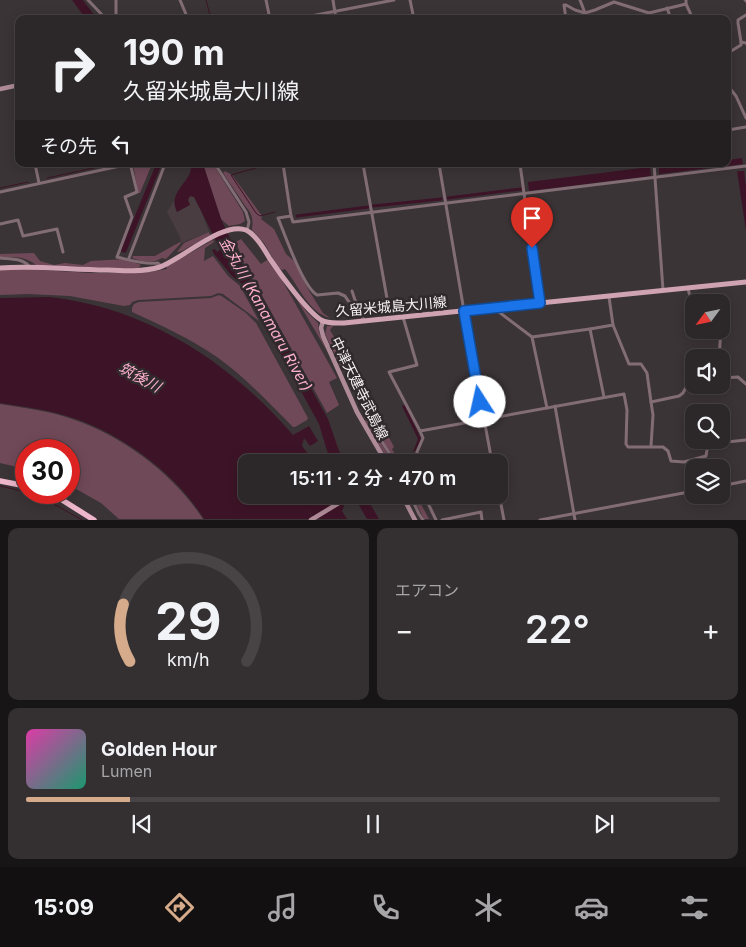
<!DOCTYPE html>
<html lang="ja">
<meta charset="utf-8">
<style>
body{margin:0;font-family:Inter,"Noto Sans JP",sans-serif;background:#342f30;color:#f1f3f6;height:100vh;display:flex;flex-direction:column;font-size:19px;white-space:nowrap}
*{box-sizing:border-box;margin:0}
p{font-size:16px;color:#a6a5a8}
.icon{flex:none;width:28px;height:28px;fill:none;stroke:currentColor;stroke-width:2;stroke-linecap:round;stroke-linejoin:round}
.map{position:relative;height:520px;overflow:hidden}
.sheet{display:flex;flex-direction:column;gap:8px;padding:8px;background:#181516;flex:1}
.sheet>*{flex:none}
.top-card{position:absolute;left:15px;top:15px;width:716px;height:152px;border-radius:10px;box-shadow:0 2px 12px #0003,0 0 0 1px #484445;background:#2c2728;color:#f1f3f6;overflow:hidden}
.needle{width:32px;rotate:237deg}
.buttons{position:absolute;left:685px;top:294px;display:grid;gap:10px}
.buttons a{display:grid;place-items:center;width:45px;height:45px;border-radius:10px;background:#2c2728;box-shadow:0 2px 12px #0003,0 0 0 1px #484445;font-size:25px}
.speed{position:absolute;left:15px;top:439px;display:flex;gap:10px;font-size:25px;font-weight:700;text-align:center}
.speed>*{display:grid;place-content:center;width:65px;height:65px;border-radius:50%;background:#2c2728;box-shadow:0 2px 12px #0003,0 0 0 1px #484445;line-height:1}
.speed .limit{border:8px solid #d22;background:#fff;color:#111}
.pin{position:absolute;display:grid;place-items:center;width:42px;height:42px;color:#fff;margin:-51px -21px;border-radius:50% 50% 50% 0;rotate:-45deg;box-shadow:0 0 5px #0007}
.pin .icon{rotate:45deg}
.me{position:absolute;width:55px;margin:-28px;rotate:350deg;stroke-linejoin:round;filter:drop-shadow(0 0 4px #0008)}
.turn{display:flex;align-items:center;gap:18px;height:105px;padding:0 25px;font-size:22px}
.turn .icon{width:65px;height:65px;stroke-width:2.5}
.turn b{display:block;font-size:35px;line-height:42px}
.then{display:flex;align-items:center;height:48px;padding:0 25px;background:#0003;gap:10px;font-size:19px}
.big{font-size:38px;font-weight:600;line-height:1.1}
.sheet .widget{flex:1;display:flex;flex-direction:column;justify-content:center;gap:8px;min-width:0;padding:0 18px;border-radius:10px;background:#342f30}
.sheet .dial{align-items:center;gap:0}
.dial svg{height:130px;overflow:visible;fill:none;stroke:#484445;stroke-width:7;stroke-linecap:round;text-anchor:middle}
.dial text{fill:#f1f3f6;stroke:none}
.song{display:flex;align-items:center;gap:15px}
.cover{width:60px;height:60px;border-radius:8px;background:linear-gradient(135deg,hsl(320 70% 55%),hsl(160 70% 35%))}
.played{height:5px;border-radius:2px;background:linear-gradient(90deg,#d6ab8b 15%,#484445 15%)}
.keys{display:flex;justify-content:space-around;direction:ltr}
.heat{display:flex;justify-content:space-between;align-items:center;font-size:28px;direction:ltr}
.sheet .tiles{flex:1;display:grid;gap:8px;grid-template-columns:1fr 1fr}
.widget:last-child{grid-column:span 2}
.trip{position:absolute;left:238px;top:454px;width:270px;height:50px;border-radius:10px;background:#2c2728;box-shadow:0 2px 12px #0003,0 0 0 1px #484445;font-weight:600;line-height:50px;text-align:center}
.tab-bar{display:flex;height:80px;justify-content:space-around;align-items:center;background:#121010;color:#a6a5a8}
.tab-bar .icon{width:35px;height:35px}
.tab-bar .selected{color:#d6ab8b}
.tab-bar b{font-size:22px;color:#f1f3f6}
.map>svg:first-child{display:block}
.built{fill:#4a3d42}
.green{fill:#704958}
.water{fill:#3d1427}
.lines{fill:none;stroke-linecap:round;stroke-linejoin:round}
.stream{stroke:#3d1427;stroke-width:1}
.canal{stroke:#3d1427;stroke-width:3}
.river{stroke:#3d1427;stroke-width:5.5}
.street{stroke:#836d75;stroke-width:3}
.secondary{stroke:#af8b98;stroke-width:4.5}
.primary{stroke:#d0a3b3;stroke-width:5}
.highway{stroke:#eeb7cc;stroke-width:5.5}
.route-casing{stroke:#114b97;stroke-width:12}
.route{stroke:#1a73e8;stroke-width:9}
.labels{text-anchor:middle;dominant-baseline:central;stroke-width:5;stroke-linejoin:round;paint-order:stroke}
.street-label{font-size:14px;fill:#f5f0f2;stroke:#312a2c}
.water-label{font-size:15px;font-style:italic;fill:#fdafcd;stroke:#312a2c}
</style>
<div class="map">
<svg width="746" height="520" viewBox="0 0 746 520">
<rect width="100%" height="100%" fill="#3b3436"/>
<!-- built -->
<polygon class="built" points="190,196 194,197 200,208 209,232 181,243 180,237 167,212 174,201 175,207 190,204 188,200"/>
<!-- green -->
<g class="green">
<polygon points="133,164 152,164 140,193 138,193"/>
<polygon points="203,164 213,164 243,212 245,221 240,224 229,226 221,219"/>
<path d="M225,171L232,175L262,216L261,219L274,229L286,254L294,261L308,289L323,313L330,318C308,312 299,286 285,269L282,270L278,267L264,243L252,230C253,220 253,215 246,207L223,173Z"/>
<polygon points="209,232 210,235 182,251 177,252 184,243"/>
<polygon points="241,239 261,264 267,260 282,280 337,378 329,382 339,405 327,413 244,263 236,242"/>
<polygon points="213,240 214,242 205,248 204,261 213,256 228,276 240,286 259,321 223,294 218,293 211,296 138,300 132,302 130,305 124,306 70,296 28,294 0,295 0,270 24,269 91,273 132,273 149,272 167,269 166,267"/>
<path d="M180,242L181,243L166,259L162,258C151,264 144,262 132,258L133,256H155Z"/>
<path d="M34,253L40,261L54,265L65,263L83,265L91,261L125,259L141,265L138,268L133,269L36,265C25,256 14,257 0,257V254Z"/>
<polygon points="293,293 306,311 318,323 319,332 330,356"/>
<path d="M219,295L223,297L246,313L256,323L308,418L307,420L295,427H293C268,402 245,377 217,357C191,339 161,325 132,312V308L134,304L139,302L211,298Z"/>
<polygon points="327,326 333,326 330,330 348,362 351,361 379,417 384,422 380,421 365,403 352,377 343,371 325,334"/>
<polygon points="357,394 378,424 383,426 394,447 392,449 400,462 396,462 366,414"/>
<path d="M0,404C25,408 51,411 75,420C126,438 174,475 203,519H119L101,503L69,485V450H26V469L0,463Z"/>
<polygon points="366,420 393,462 389,462 365,421"/>
<polygon points="412,495 416,495 429,519 424,519"/>
</g>
<!-- water -->
<g class="water">
<polygon points="72,0 83,0 97,19 86,19"/>
<polygon points="742,158 743,164 659,174 659,168 694,164 728,164 728,160"/>
<path d="M190,164H203L221,219L242,264L328,419L339,451L346,462H333L327,451L319,424L242,284L232,276L214,254L212,250L214,249L218,252L220,249L194,197L190,196L188,200L190,205L177,212C166,190 196,180 190,164Z"/>
<polygon points="650,167 651,176 529,191 528,182"/>
<polygon points="737,171 744,171 746,187 746,231"/>
<path d="M50,297C147,308 230,362 293,435L309,426L318,441L310,446L304,438L302,446L314,462H246V495H334L340,505L335,495H340L345,504L342,511L347,519H314L308,509L313,519H204C176,474 126,437 76,419C51,410 25,407 0,403V298Z"/>
<polygon points="405,405 421,439 415,451 413,452 418,439 402,406"/>
<polygon points="353,495 365,495 379,519 367,519"/>
</g>
<g class="lines">
<!-- stream -->
<g class="stream">
<polyline points="206,0 211,19"/>
<polyline points="262,164 263,166 231,175 256,213 260,216 275,212"/>
<polyline points="47,178 112,164"/>
<polyline points="0,188 28,182"/>
<polyline points="0,486 26,492"/>
<polyline points="30,492 39,496"/>
<polyline points="45,499 82,520"/>
</g>
<!-- canal -->
<g class="canal">
<polyline points="448,198 521,189"/>
<polyline points="373,206 441,199"/>
<polyline points="297,216 368,207"/>
</g>
<!-- river -->
<polyline class="river" points="124,250 159,164"/>
<!-- street -->
<g class="street">
<polyline points="88,0 106,19"/>
<polyline points="180,0 188,19"/>
<polyline points="266,0 270,19"/>
<polyline points="333,0 336,19"/>
<polyline points="410,0 414,19"/>
<polyline points="580,0 585,13 595,10 614,2 649,13 686,4"/>
<polyline points="686,0 686,4 693,19"/>
<polyline points="745,0 746,1"/>
<polyline points="667,8 671,19"/>
<polyline points="116,19 116,0"/>
<polyline points="295,19 394,0"/>
<polyline points="566,19 564,5 566,5 575,10 585,13 586,19"/>
<polyline points="645,19 649,13"/>
<polyline points="741,42 738,23 738,20 746,15"/>
<polyline points="728,53 741,45 741,42 746,43"/>
<polyline points="728,86 736,96 746,118"/>
<polyline points="728,130 746,127"/>
<polyline points="35,164 39,183"/>
<path d="M129,164L131,167L137,192L125,197L132,217L117,257C130,260 145,265 158,263L161,266"/>
<polyline points="215,164 246,212 249,222 247,231"/>
<path d="M283,164L291,216L278,218C285,235 303,287 317,295L338,293L345,296C351,306 358,312 365,321"/>
<polyline points="363,164 388,304"/>
<polyline points="439,164 464,311 492,462"/>
<polyline points="520,164 539,303"/>
<polyline points="654,164 663,290"/>
<polyline points="0,192 129,164"/>
<polyline points="291,216 293,222 746,166"/>
<polyline points="0,224 18,220 23,236 57,229 63,252"/>
<path d="M0,258C10,259 22,258 29,266"/>
<polyline points="129,258 165,164"/>
<polyline points="688,288 694,315"/>
<polyline points="352,291 357,306 354,308"/>
<polyline points="609,297 613,325 629,364 641,364 647,373 651,402 653,415 651,446"/>
<polyline points="495,309 532,337 590,329"/>
<polyline points="403,317 417,365 389,372 420,431"/>
<polyline points="532,337 547,408"/>
<polyline points="719,358 721,330"/>
<polyline points="721,376 722,378 738,377 746,384"/>
<polyline points="604,397 590,329 613,325"/>
<polyline points="651,402 679,396 683,393 694,372"/>
<polyline points="555,406 575,520"/>
<polyline points="366,417 395,462"/>
<polyline points="418,462 417,452 423,438 420,431 624,394 627,410 626,444 628,447 663,447 668,451 671,461 684,462 706,456 708,444 746,440"/>
<polyline points="721,486 746,481"/>
<polyline points="499,494 504,520"/>
<polyline points="410,495 419,514 423,520"/>
<polyline points="424,495 436,520"/>
<polyline points="442,520 481,512 482,520"/>
<polyline points="540,520 694,491"/>
</g>
<!-- secondary -->
<g class="secondary">
<polyline points="0,89 19,85"/>
<polyline points="323,321 321,328 323,336 357,412 386,462"/>
<polyline points="402,495 415,520"/>
<polyline points="311,520 352,495"/>
</g>
<!-- primary -->
<path class="primary" d="M0,268C36,265 71,270 107,270C124,271 143,272 160,267C182,259 223,221 246,230C256,235 264,249 270,259C280,274 307,311 321,320C328,324 336,323 344,323L746,282"/>
<!-- highway -->
<g class="highway">
<polyline points="0,481 26,486"/>
<polyline points="44,492 59,498 94,520"/>
</g>
</g>
<g class="lines">
<defs>
<polyline id="route" points="480,402 464,311 540,303 532,248"/>
</defs>
<!-- route casing -->
<use href="#route" class="route-casing"/>
<!-- route -->
<use href="#route" class="route"/>
</g>
<g class="labels">
<!-- street labels -->
<g class="street-label">
<text transform="translate(391 306) rotate(-5)">久留米城島大川線</text>
<text transform="translate(360 388) rotate(64)">中津天建寺武島線</text>
</g>
<!-- water labels -->
<g class="water-label">
<text transform="translate(266 314) rotate(61)">金丸川 (Kanamaru River)</text>
<text transform="translate(140 377) rotate(28)">筑後川</text>
</g>
</g>
</svg>
<div class="buttons">
<a><svg class="needle" viewBox="-14 -14 28 28"><path d="M0-13l5 13h-10z" fill="#e53935"/><path d="M0 13l5-13h-10z" fill="#a6a5a8"/></svg></a>
<a><svg class="icon" aria-label="sound" viewBox="0 0 24 24"><path d="M4 9h4l5-4v14l-5-4H4zM17 9q2 3 0 6"/></svg></a>
<a><svg class="icon" aria-label="search" viewBox="0 0 24 24"><circle cx="10" cy="10" r="6"/><path d="M15 15l6 6"/></svg></a>
<a><svg class="icon" aria-label="layers" viewBox="0 0 24 24"><path d="M12 4l9 5-9 5-9-5zM3 14l9 5 9-5"/></svg></a>
</div>
<div class="speed"><div class="limit">30</div></div>
<div class="pin" style="left:532px;top:248px;background:#d93025"><svg class="icon" aria-label="arrive" viewBox="0 0 24 24"><path d="M6 21V4h12l-3 4 3 4H6"/></svg></div>
<svg class="me" style="left:480px;top:402px" viewBox="-20 -20 40 40"><circle r="19" fill="#fff"/><path d="M0-13L10 11 0 6-10 11z" fill="#1a73e8"/></svg>
<div class="trip">15:11 · 2 分 · 470 m</div>
<div class="top-card">
<div class="turn"><svg class="icon" aria-label="right" viewBox="0 0 24 24"><path d="M7 20v-9h11M14 6l5 5-5 5"/></svg><div><b>190 m</b>久留米城島大川線</div></div>
<div class="then">その先<svg class="icon" aria-label="left" viewBox="0 0 24 24"><path d="M17 20v-9H6M10 6l-5 5 5 5"/></svg></div>
</div>
</div>
<section class="sheet">
<div class="tiles">
<div class="widget dial"><svg viewBox="0 0 100 80">
<path d="M14 69A42 42 0 1 1 86 69"/>
<path d="M14 69A42 42 0 0 1 10 34" stroke="#d6ab8b"/>
<text x="50" y="56" font-size="32" font-weight="700">29</text>
<text x="50" y="72" font-size="11">km/h</text>
</svg></div>
<div class="widget"><p>エアコン</p>
<div class="heat"><a>−</a><b class="big">22°</b><a>+</a></div>
</div>
<div class="widget">
<div class="song"><i class="cover"></i><div><b>Golden Hour</b><p>Lumen</p></div></div>
<div class="played"></div>
<div class="keys"><svg class="icon" aria-label="previous" viewBox="0 0 24 24"><path d="M18 5L8 12l10 7zM5 5v14"/></svg><svg class="icon" aria-label="pause" viewBox="0 0 24 24"><path d="M8 5v14M16 5v14"/></svg><svg class="icon" aria-label="next" viewBox="0 0 24 24"><path d="M6 5l10 7-10 7zM19 5v14"/></svg></div>
</div>
</div>
</section>
<nav class="tab-bar">
<b>15:09</b>
<svg class="icon selected" aria-label="directions" viewBox="0 0 24 24"><path d="M12 3l9 9-9 9-9-9zM9 14v-3h6M13 9l2 2-2 2"/></svg>
<svg class="icon" aria-label="music" viewBox="0 0 24 24"><path d="M9 18V5l10-2v13"/><circle cx="6" cy="18" r="3"/><circle cx="16" cy="16" r="3"/></svg>
<svg class="icon" aria-label="phone" viewBox="0 0 24 24"><path d="M5 4h4l2 5-3 2q2 4 5 5l2-3 5 2v4C11 20 4 13 5 4z"/></svg>
<svg class="icon" aria-label="climate" viewBox="0 0 24 24"><path d="M12 3v18M4 7l16 10M4 17L20 7"/></svg>
<svg class="icon" aria-label="car" viewBox="0 0 24 24"><path d="M5 17H2v-5l4-1 3-4h7l3 4 3 1v5h-3M9 17h6M6 11h13"/><circle cx="7" cy="17" r="2"/><circle cx="17" cy="17" r="2"/></svg>
<svg class="icon" aria-label="filters" viewBox="0 0 24 24"><path d="M4 7h16M4 17h16"/><circle cx="9" cy="7" r="2"/><circle cx="15" cy="17" r="2"/></svg>
</nav>
